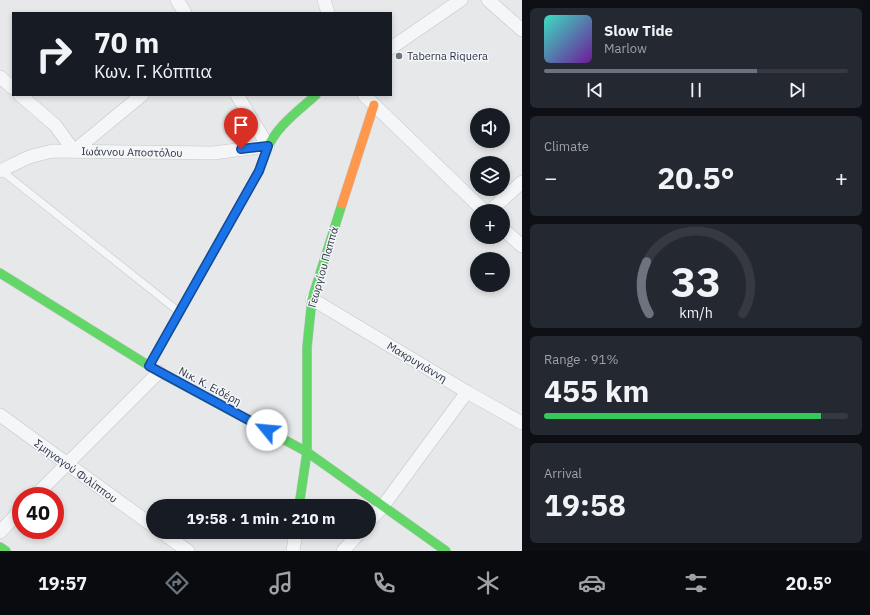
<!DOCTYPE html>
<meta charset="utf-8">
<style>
body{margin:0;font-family:"IBM Plex Sans",sans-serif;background:#242831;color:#f1f3f6;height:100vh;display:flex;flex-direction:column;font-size:15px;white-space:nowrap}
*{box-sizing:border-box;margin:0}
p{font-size:13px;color:#9ea1a6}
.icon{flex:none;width:22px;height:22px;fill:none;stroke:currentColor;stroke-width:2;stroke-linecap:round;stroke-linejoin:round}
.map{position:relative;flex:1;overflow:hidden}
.sheet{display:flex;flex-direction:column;gap:8px;padding:8px;background:#0d0f14;width:348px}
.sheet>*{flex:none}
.guide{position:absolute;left:12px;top:12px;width:380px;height:84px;border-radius:0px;box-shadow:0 2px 6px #0003;background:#171b24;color:#f1f3f6;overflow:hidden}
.tools{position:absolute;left:470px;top:108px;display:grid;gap:8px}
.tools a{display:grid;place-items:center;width:40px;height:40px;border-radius:50%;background:#171b24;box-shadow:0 2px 6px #0003;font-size:20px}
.speed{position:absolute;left:12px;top:487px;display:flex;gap:8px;font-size:20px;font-weight:700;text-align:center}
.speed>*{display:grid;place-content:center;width:52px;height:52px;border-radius:50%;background:#171b24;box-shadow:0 2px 6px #0003;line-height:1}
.speed .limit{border:6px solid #d22;background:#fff;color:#111}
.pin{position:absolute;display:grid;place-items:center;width:34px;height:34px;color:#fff;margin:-41px -17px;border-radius:50% 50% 50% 0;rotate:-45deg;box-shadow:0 0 4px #0007}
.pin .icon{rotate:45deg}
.me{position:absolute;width:44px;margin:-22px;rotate:298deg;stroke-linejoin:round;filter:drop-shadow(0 0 3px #0008)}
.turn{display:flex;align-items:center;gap:14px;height:84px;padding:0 16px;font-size:18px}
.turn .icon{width:52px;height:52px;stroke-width:2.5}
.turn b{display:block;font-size:28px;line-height:34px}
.big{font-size:30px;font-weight:800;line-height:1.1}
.sheet .card{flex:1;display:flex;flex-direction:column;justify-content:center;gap:6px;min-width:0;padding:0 14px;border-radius:6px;background:#242831}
.sheet .dial{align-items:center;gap:0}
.dial svg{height:104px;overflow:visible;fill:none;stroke:#363941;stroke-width:7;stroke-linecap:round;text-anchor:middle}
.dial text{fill:#f1f3f6;stroke:none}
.song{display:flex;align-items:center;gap:12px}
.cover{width:48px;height:48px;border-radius:6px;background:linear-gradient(135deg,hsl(170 70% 55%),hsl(280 70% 35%))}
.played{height:4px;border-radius:2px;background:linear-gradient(90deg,#6c737f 70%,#363941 70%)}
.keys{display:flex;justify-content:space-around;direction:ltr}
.heat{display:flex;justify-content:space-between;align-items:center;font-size:22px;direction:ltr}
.charge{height:6px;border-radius:3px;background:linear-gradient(90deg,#34c759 91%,#363941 0)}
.trip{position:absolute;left:146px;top:499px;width:230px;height:40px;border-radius:20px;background:#171b24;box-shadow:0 2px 6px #0003;font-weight:800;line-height:40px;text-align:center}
.menu{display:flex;height:64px;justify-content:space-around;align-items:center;background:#090b0e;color:#9ea1a6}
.menu .icon{width:28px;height:28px}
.menu .active{color:#6c737f}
.menu b{font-size:18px;color:#f1f3f6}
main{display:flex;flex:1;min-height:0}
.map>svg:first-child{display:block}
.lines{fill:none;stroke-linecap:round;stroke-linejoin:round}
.lane-casing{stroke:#c4c6c8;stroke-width:8}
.street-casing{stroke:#c4c6c8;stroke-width:14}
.fast-casing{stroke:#c4c6c8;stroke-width:10}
.slow-casing{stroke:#c4c6c8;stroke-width:10}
.lane{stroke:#f5f6f7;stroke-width:7}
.street{stroke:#f5f6f7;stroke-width:13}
.fast{stroke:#63d668;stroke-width:9}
.slow{stroke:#ff974d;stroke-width:9}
.route-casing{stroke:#114b97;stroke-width:10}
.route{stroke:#1a73e8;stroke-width:7}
.poi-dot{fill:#6c737f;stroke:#f4f6f9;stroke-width:1.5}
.labels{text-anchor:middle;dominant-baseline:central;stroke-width:3;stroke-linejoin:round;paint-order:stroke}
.poi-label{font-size:11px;fill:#2b3445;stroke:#f4f6f9;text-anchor:start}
.street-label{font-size:11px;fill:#2b3445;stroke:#f4f6f9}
</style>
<main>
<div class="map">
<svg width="522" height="551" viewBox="0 0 522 551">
<rect width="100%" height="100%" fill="#e6e8ea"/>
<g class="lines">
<defs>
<polyline id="lane" points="2,171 178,311"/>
<g id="street">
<polyline points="177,0 185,13"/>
<polyline points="324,0 328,13"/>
<polyline points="488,0 522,30"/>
<polyline points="391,48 461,0"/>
<polyline points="0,77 13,88"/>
<polyline points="20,95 55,125 74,151 142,95"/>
<polyline points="364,95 484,211"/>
<polyline points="0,171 29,157 52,151 213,153 268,146 237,95"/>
<polyline points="490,211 522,182"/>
<polyline points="503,229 522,246"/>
<polyline points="312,299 467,392 522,423"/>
<polyline points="0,415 153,526"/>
<polyline points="35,496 159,372"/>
<polyline points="369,522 383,506 467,392"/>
<polyline points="0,532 21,510"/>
<polyline points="161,532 188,551"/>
<polyline points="293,551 296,532"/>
<polyline points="343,551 360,532"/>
</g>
<g id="fast">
<path d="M266,152C274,128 298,111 316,95"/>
<polyline points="0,273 159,372 307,452 446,551"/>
<polyline points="299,506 307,452 307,347 312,299 342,204"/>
<polyline points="0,547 6,551"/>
</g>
<g id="slow">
<polyline points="342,204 374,105"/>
<polyline points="149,366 259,171 266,152"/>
</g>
</defs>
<!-- lane casing -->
<use href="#lane" class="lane-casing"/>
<!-- street casing -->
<use href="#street" class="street-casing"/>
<!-- fast casing -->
<use href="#fast" class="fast-casing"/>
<!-- slow casing -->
<use href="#slow" class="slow-casing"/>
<!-- lane -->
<use href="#lane" class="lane"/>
<!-- street -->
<use href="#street" class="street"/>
<!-- fast -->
<use href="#fast" class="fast"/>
<!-- slow -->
<use href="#slow" class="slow"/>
</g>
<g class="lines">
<defs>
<polyline id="route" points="241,149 268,146 259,171 149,366 267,430"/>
</defs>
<!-- route casing -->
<use href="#route" class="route-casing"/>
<!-- route -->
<use href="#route" class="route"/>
</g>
<!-- markers -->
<circle class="poi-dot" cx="399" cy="56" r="4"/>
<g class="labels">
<!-- poi labels -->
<g class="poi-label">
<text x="407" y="56">Taberna Riquera</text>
</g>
<!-- street labels -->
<g class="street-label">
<text transform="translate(132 152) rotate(1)">Ιωάννου Αποστόλου</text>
<text transform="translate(323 267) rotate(-74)">Γεωργίου Παππά</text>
<text transform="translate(417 362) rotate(31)">Μακρυγιάννη</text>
<text transform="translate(210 386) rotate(28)">Νικ. Κ. Ειδέρη</text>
<text transform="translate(76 471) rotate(36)">Σμηναγού Φιλίππου</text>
</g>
</g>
</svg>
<div class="tools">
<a><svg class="icon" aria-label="sound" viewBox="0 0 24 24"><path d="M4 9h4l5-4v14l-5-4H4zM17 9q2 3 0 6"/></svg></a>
<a><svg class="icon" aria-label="layers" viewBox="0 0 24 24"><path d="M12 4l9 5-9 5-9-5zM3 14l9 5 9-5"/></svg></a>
<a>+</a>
<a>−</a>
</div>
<div class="speed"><div class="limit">40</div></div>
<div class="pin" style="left:241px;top:149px;background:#d93025"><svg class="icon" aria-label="arrive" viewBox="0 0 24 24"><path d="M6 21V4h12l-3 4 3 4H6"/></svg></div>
<svg class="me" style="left:267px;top:430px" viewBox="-20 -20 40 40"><circle r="19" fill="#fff"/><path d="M0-13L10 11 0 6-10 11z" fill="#1a73e8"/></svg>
<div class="trip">19:58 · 1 min · 210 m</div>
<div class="guide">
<div class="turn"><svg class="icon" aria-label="right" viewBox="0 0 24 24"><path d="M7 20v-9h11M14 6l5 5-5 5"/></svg><div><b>70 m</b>Κων. Γ. Κόππια</div></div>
</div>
</div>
<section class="sheet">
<div class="card">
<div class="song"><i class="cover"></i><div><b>Slow Tide</b><p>Marlow</p></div></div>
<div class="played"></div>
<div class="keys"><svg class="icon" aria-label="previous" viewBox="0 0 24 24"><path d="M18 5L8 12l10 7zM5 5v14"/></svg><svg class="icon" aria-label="pause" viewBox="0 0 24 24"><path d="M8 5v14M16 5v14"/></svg><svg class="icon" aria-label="next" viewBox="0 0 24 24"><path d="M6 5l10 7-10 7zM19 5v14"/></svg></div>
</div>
<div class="card"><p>Climate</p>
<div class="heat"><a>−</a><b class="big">20.5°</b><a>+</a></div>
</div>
<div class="card dial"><svg viewBox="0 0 100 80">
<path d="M14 69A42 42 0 1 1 86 69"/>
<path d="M14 69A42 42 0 0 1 12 29" stroke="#6c737f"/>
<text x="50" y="56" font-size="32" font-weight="700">33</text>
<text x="50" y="72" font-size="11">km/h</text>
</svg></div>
<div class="card"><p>Range · 91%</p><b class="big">455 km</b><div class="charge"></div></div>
<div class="card"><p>Arrival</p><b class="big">19:58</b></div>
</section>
</main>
<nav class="menu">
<b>19:57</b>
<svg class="icon active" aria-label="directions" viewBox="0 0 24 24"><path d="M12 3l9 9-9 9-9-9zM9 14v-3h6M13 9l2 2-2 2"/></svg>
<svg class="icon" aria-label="music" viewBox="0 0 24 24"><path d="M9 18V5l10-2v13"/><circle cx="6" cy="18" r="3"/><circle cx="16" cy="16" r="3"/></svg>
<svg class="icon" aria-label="phone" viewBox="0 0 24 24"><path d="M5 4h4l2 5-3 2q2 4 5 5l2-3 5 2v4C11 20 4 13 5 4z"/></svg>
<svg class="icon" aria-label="climate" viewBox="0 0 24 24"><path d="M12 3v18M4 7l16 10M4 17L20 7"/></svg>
<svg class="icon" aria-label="car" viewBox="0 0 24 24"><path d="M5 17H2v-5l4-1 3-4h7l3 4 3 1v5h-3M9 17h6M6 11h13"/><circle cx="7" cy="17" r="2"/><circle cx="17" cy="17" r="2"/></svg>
<svg class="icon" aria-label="filters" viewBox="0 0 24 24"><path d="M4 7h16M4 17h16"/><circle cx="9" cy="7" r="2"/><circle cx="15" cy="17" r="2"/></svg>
<b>20.5°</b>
</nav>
